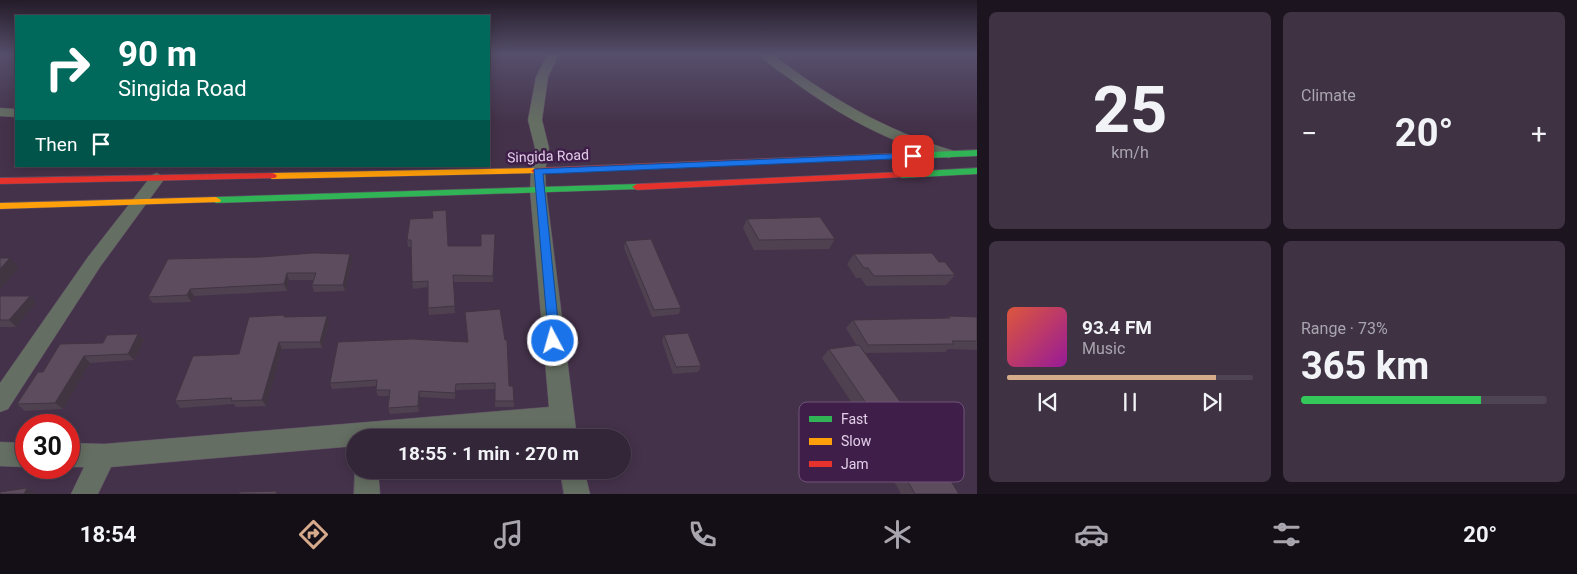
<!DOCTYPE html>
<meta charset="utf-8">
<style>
body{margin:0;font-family:Roboto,sans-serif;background:#3e3243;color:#f1f3f6;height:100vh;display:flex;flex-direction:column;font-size:19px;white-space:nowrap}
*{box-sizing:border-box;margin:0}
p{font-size:16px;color:#a9a5ae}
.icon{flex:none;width:28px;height:28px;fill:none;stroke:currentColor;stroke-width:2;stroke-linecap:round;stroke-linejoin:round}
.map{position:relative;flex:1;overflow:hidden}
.drawer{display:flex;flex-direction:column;gap:12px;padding:12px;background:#1c151f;width:600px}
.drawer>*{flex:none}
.guide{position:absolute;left:15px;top:15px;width:475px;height:152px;border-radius:0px;box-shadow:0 2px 12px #0003,0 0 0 1px #4e4353;background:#00695c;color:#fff;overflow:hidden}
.speed{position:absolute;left:15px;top:414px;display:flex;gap:10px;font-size:25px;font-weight:700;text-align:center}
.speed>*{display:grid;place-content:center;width:65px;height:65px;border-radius:50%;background:#332638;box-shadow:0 2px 12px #0003,0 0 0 1px #4e4353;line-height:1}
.speed .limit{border:8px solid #d22;background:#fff;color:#111}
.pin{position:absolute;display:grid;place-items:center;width:42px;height:42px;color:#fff;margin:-21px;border-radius:10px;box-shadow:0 2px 8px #0006}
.me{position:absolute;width:55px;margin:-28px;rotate:354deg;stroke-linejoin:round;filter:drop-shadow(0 0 4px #0008)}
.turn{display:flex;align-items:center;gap:18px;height:105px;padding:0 20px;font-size:22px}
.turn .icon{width:65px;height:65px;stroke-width:2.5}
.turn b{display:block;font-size:35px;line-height:42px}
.then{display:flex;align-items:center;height:48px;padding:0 20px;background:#0003;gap:10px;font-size:19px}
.big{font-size:38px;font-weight:700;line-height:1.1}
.drawer .widget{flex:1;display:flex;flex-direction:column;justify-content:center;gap:8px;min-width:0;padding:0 18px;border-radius:8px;background:#3e3243}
.drawer .dial{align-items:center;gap:0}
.dial b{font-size:65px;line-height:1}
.song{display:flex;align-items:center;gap:15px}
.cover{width:60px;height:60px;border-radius:8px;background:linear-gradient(135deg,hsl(10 70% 55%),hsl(300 70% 35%))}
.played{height:5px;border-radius:2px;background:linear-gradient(90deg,#d6ab8b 85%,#4e4353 85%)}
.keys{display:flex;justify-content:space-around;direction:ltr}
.heat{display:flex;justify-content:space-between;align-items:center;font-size:28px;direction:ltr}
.charge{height:8px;border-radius:4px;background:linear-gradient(90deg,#34c759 73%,#4e4353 0)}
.drawer .tiles{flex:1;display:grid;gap:12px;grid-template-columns:repeat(2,1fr)}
.trip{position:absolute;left:346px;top:429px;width:285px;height:50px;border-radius:25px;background:#332638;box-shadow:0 2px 12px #0003,0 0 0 1px #4e4353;font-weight:700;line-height:50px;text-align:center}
.tabs{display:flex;height:80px;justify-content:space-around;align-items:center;background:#140f16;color:#a9a5ae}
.tabs .icon{width:35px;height:35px}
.tabs .current{color:#d6ab8b}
.tabs b{font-size:22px;color:#f1f3f6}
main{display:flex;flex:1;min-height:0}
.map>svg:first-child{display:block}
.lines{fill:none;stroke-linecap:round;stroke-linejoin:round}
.street-casing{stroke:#605065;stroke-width:1}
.fast-casing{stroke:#605065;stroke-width:1}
.slow-casing{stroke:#605065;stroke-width:1}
.jam-casing{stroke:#605065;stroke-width:1}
.street{fill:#656e62;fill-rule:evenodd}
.fast{fill:#30b455;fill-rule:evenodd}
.slow{fill:#ff9f0a;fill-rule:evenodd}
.jam{fill:#e5322d;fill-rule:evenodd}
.wall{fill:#504151}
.shaded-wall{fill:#413542}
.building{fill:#5d4c5e;stroke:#413542}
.route{fill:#1a73e8;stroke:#114b97}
.labels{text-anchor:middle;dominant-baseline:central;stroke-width:5;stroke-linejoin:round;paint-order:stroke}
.street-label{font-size:14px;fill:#e3cfe9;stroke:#3f1e49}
.key{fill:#3f1e49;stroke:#705379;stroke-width:1}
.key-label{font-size:14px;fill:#e3cfe9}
</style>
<main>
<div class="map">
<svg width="977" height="494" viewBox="0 0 977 494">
<rect width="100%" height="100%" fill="#44324a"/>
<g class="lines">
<defs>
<g id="street">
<polygon points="548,54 559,54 548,77 542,120 549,148 545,171 546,190 577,438 553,438 551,429 451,438 355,438 355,446 111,467 98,494 71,494 84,467 69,467 69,443 104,444 549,407 530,190 531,171 535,148 528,120 536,77"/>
<path d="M760,54H772C828,97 886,131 954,151L956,154L949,158C890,144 837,114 789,78C779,71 766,63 760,54Z"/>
<polygon points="0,108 16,109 16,117 0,116"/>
<polygon points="157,173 165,178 100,267 8,409 0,412 0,383 88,257 152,175"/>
<polygon points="0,442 26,443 26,467 0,466"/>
<polygon points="355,467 355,470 378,470 380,494 354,494"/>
<polygon points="560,470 584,470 590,494 564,494"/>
</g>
<g id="fast">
<polygon points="977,150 977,156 906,159 901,156 906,153"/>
<polygon points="977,168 977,174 902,178 897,175 902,172"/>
<polygon points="637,184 641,185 642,187 641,189 216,203 211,200 216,197"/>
</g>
<g id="slow">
<polygon points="536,168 541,171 539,173 272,179 267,176 272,173"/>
<polygon points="216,197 221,200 220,202 0,209 0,203"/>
</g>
<g id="jam">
<polygon points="906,153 911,156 909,158 536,174 531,171 536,168"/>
<polygon points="902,172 905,173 907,175 905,177 637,190 632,187 637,184"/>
<polygon points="272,173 275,174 277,176 275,178 0,184 0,178"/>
</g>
</defs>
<!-- street casing -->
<use href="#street" class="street-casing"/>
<!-- fast casing -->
<use href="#fast" class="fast-casing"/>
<!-- slow casing -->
<use href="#slow" class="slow-casing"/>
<!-- jam casing -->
<use href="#jam" class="jam-casing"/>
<!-- street -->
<use href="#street" class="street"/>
<!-- fast -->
<use href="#fast" class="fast"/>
<!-- slow -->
<use href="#slow" class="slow"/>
<!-- jam -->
<use href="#jam" class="jam"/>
</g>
<!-- wall -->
<g class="wall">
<polygon points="410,219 448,246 481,246 495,234 493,282 453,282 455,313 429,315 428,308 428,287 413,289 412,282 411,247 408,247 407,240"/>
<polygon points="747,219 835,239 829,249 754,250 743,228"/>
<polygon points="625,241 681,308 679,314 652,317 624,248"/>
<polygon points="854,254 939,262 955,275 946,285 866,286 861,278 856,278 847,264"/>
<polygon points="352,260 345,291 314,292 312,285 313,280 289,280 287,291 194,296 191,302 153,303 148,297"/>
<polygon points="0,296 30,296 36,302 16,327 0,327"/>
<polygon points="284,315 285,317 329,323 322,348 282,349 266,406 236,407 234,404 180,408 175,401 239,354"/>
<polygon points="948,316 977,317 977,350 948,349 945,352 865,353 959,494 901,494 862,423 864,421 822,358 829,349 857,346 846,328 853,320 946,319"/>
<polygon points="138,334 144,340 134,360 90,363 63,409 25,411 17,404 43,372 103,343"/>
<polygon points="664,335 701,366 698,372 673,374 662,341"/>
<polygon points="338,342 509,386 514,401 514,407 495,407 495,389 456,390 455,399 420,397 419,412 390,414 388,408 389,396 378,396 376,390 377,386 332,389 330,383"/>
</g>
<!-- shaded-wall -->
<g class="shaded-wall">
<polygon points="350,254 352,260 345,291 343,285"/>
<polygon points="10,258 19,267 0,290 0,269"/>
<polygon points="287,273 289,280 287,291 284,284"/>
<polygon points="190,289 194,296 191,302 187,295"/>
<polygon points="30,296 36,302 16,327 9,320"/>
<polygon points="327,316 329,323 322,348 320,342"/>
<polygon points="138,334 144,340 134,360 128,354"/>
<polygon points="279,342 282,349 266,406 262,400"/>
<polygon points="84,356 90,363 63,409 55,403"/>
<polygon points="456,384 456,390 455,399 455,393"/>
<polygon points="419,391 420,397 419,412 418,406"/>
<polygon points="27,488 36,494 24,494"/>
</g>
<!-- building -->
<g class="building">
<polygon points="446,210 448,246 481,246 481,234 495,234 493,276 453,275 455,306 428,308 428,281 412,282 411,240 407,240 410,219 433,218 432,211"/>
<polygon points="820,217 835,239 759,240 747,219"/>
<polygon points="651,239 681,308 654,310 625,241"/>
<polygon points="313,253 350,254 343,285 312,285 316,273 287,273 284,284 190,289 187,295 148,297 168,259 261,257"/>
<polygon points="932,253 939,262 945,262 955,275 874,276 868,268 864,268 854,254"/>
<polygon points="0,258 10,258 0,269"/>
<polygon points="0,296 30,296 9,320 0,320"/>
<polygon points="500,309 505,340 507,340 509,386 513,386 514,401 495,401 495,383 456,384 455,393 419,391 418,406 388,408 390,390 376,390 377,380 330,383 338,342 412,339 468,342 465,312"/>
<polygon points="284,315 284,317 327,316 320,342 279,342 262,400 231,401 232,398 175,401 193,356 239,354 249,317"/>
<polygon points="948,316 977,317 977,341 952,341 954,344 868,345 853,320 950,318"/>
<polygon points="688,333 701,366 676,367 664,335"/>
<polygon points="138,334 128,354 84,356 55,403 17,404 38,372 43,372 60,344 103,343 107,335"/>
<polygon points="859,345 907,411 959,494 915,494 870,415 874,415 829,349"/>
<polygon points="481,433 481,438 429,438 429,434"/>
<polygon points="27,488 24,494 0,494 0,492"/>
<polygon points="277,491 276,494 239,494 239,492"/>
</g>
<!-- sky -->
<linearGradient id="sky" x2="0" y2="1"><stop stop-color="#251c29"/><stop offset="0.44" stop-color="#564f6b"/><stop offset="1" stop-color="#564f6b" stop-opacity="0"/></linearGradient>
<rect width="977" height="123" fill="url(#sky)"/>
<!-- route -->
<polygon class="route" points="913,153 916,154 916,158 543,174 560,341 558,345 549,345 534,169"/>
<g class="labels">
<!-- street labels -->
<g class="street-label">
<text transform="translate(548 156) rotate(-2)">Singida Road</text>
</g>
</g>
<!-- legend -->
<rect x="799" y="402" width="165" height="80" rx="8" class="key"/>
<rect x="809" y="416" width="23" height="6" fill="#30b455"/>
<rect x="809" y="438" width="23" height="7" fill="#ff9f0a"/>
<rect x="809" y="461" width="23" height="6" fill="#e5322d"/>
<g class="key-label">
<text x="841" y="424">Fast</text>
<text x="841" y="446">Slow</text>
<text x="841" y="469">Jam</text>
</g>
</svg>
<div class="speed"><div class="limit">30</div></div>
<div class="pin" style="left:913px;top:156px;background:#d93025"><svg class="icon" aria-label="arrive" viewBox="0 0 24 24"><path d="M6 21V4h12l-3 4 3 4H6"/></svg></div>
<svg class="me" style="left:553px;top:341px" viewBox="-20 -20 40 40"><circle r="17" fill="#1a73e8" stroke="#fff" stroke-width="3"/><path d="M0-11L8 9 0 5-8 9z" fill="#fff"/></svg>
<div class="trip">18:55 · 1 min · 270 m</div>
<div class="guide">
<div class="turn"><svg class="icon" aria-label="right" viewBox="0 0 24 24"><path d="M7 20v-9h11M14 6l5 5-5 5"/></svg><div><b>90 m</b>Singida Road</div></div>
<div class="then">Then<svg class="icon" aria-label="arrive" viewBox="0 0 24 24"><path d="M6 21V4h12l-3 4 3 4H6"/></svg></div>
</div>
</div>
<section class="drawer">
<div class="tiles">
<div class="widget dial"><b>25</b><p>km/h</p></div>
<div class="widget"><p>Climate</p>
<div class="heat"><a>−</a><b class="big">20°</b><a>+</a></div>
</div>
<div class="widget">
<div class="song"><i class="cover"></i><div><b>93.4 FM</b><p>Music</p></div></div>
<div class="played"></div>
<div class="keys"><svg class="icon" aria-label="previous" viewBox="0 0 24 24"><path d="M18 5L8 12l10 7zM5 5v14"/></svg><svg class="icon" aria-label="pause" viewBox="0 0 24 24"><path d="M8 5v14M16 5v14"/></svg><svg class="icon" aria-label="next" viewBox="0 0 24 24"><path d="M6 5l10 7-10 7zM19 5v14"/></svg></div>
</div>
<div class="widget"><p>Range · 73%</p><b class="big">365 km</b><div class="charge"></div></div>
</div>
</section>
</main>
<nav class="tabs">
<b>18:54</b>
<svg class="icon current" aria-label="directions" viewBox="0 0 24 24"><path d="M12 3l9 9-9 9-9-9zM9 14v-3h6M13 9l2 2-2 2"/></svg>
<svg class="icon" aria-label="music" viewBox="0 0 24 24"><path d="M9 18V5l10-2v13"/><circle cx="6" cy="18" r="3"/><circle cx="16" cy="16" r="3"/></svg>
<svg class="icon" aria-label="phone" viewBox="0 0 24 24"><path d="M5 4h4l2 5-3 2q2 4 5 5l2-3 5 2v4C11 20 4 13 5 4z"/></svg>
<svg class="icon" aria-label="climate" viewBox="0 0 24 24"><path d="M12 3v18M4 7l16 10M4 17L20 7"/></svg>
<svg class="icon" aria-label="car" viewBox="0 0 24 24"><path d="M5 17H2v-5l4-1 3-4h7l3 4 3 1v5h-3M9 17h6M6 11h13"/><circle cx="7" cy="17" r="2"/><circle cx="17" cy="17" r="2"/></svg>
<svg class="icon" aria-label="filters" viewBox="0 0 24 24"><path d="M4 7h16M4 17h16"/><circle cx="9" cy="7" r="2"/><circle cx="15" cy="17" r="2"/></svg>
<b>20°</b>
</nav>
